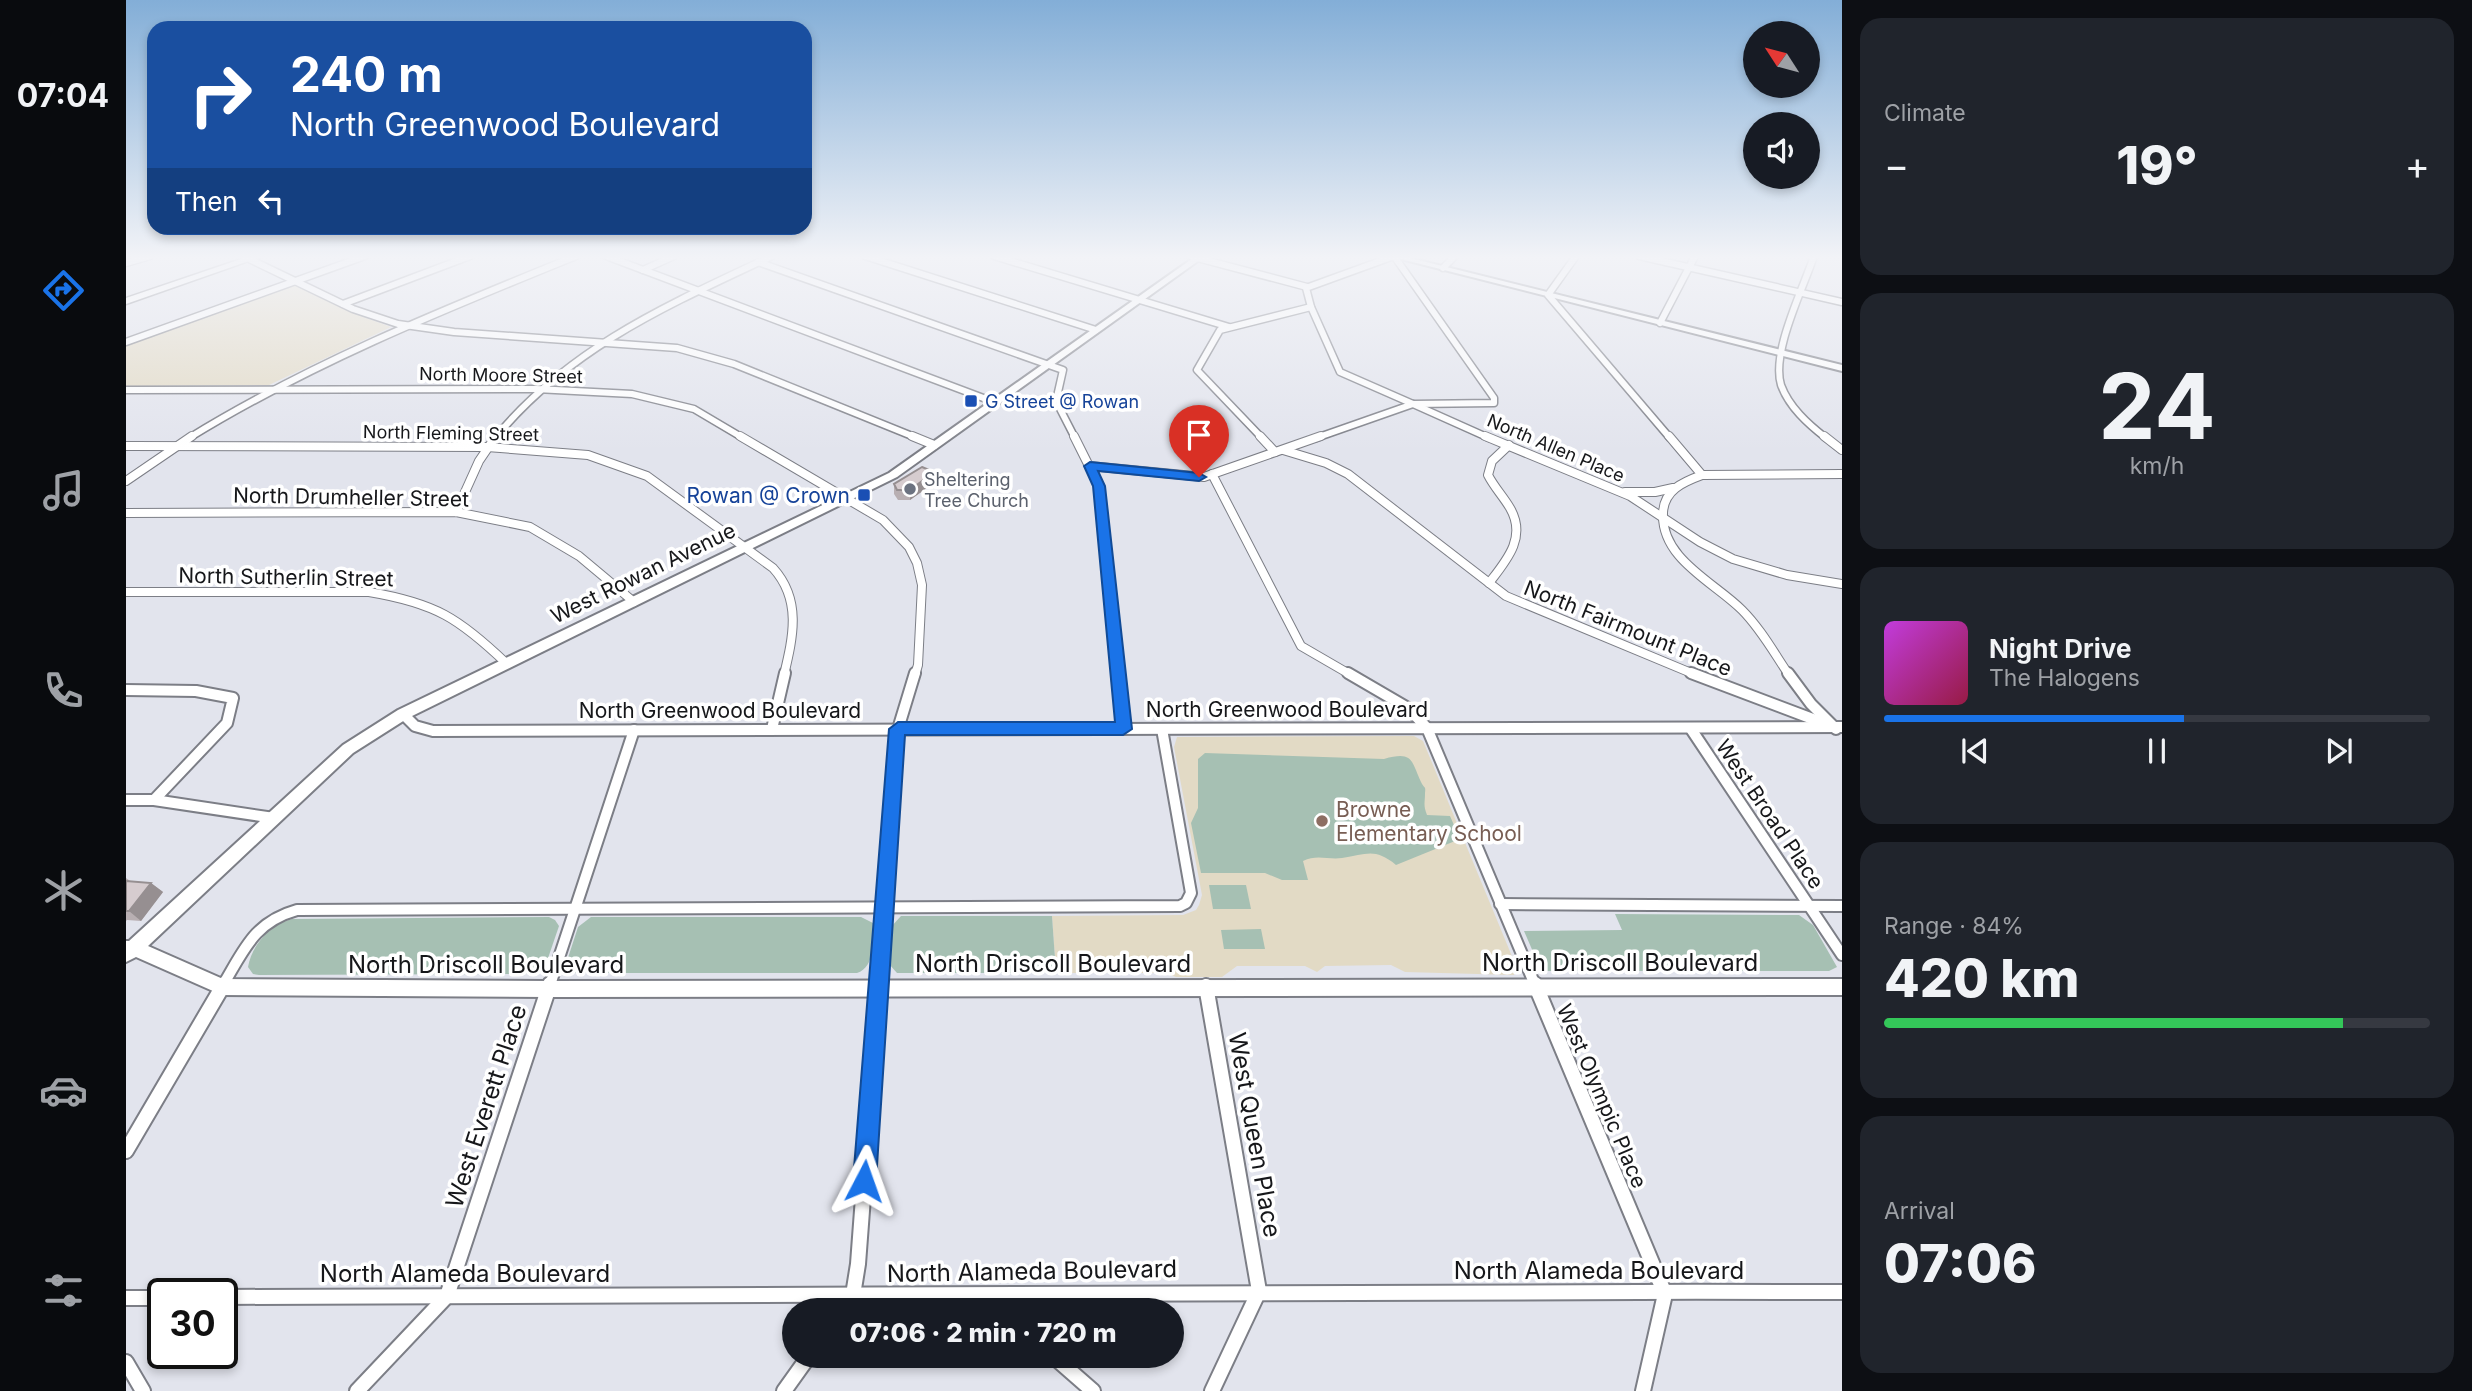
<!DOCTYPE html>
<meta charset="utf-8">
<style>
body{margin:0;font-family:Inter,sans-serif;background:#20242c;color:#f1f3f6;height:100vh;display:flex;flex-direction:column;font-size:26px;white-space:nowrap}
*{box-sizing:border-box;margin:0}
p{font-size:23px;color:#9ea1a6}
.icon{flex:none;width:38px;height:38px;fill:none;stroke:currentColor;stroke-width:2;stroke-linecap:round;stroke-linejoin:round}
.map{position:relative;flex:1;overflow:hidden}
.details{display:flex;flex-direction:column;gap:18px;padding:18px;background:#0d0f14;width:630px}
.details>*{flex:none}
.hud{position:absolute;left:21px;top:21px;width:665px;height:214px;border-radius:21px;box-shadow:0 4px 10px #0003;background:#1a4fa0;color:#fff;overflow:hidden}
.needle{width:46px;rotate:306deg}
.controls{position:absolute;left:1617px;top:21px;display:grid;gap:14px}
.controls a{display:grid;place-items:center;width:77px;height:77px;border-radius:50%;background:#171b24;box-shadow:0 4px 10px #0003;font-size:35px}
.speed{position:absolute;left:21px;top:1278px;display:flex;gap:14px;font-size:35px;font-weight:700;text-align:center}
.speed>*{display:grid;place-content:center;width:91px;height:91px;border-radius:50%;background:#171b24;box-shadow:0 4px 10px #0003;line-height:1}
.speed .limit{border:4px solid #111;border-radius:10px;background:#fff;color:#111}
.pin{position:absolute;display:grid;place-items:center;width:60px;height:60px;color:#fff;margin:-72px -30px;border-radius:50% 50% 50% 0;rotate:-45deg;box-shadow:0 0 7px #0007}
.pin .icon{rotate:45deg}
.me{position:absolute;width:77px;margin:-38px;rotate:4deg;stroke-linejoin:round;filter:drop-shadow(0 0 5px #0008)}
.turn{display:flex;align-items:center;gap:24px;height:147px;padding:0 28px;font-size:32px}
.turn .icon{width:91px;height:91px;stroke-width:2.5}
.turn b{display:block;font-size:49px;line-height:60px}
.then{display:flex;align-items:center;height:66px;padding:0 28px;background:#0003;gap:14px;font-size:26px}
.big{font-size:52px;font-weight:800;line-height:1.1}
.details .widget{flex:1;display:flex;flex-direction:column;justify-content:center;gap:10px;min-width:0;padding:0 24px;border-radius:21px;background:#20242c}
.details .dial{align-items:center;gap:0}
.dial b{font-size:91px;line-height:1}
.song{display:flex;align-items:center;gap:21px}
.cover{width:84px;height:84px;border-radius:10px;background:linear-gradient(135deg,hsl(290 70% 55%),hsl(340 70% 35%))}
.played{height:7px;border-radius:4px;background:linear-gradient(90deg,#1a73e8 55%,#363941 55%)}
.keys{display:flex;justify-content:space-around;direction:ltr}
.heat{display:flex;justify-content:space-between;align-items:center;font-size:38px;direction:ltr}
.charge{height:10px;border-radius:5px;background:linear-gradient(90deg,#34c759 84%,#363941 0)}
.trip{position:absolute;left:656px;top:1298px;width:402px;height:70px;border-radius:35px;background:#171b24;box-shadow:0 4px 10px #0003;font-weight:800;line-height:70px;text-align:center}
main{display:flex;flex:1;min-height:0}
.tab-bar{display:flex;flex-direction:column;width:126px;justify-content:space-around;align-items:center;background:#090b0e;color:#9ea1a6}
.tab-bar .icon{width:49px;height:49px}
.tab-bar .current{color:#1a73e8}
.tab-bar b{font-size:32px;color:#f1f3f6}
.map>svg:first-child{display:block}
.education{fill:#e2dac5}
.green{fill:#a6c0b3}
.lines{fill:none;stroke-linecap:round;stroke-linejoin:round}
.street-far3-casing{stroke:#7c7e86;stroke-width:9}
.street-far2-casing{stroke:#7c7e86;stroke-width:10}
.street-far1-casing{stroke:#7c7e86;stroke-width:14}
.street-casing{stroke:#7c7e86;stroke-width:18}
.secondary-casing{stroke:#7c7e86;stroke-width:4}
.primary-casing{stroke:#7c7e86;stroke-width:3}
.street-far3{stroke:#fff;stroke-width:6}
.street-far2{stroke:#fff;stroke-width:8}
.street-far1{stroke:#fff;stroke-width:10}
.street{stroke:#fff;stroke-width:14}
.secondary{fill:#fff;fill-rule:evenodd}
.primary{fill:#fff;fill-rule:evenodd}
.wall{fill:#b8afb2}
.shaded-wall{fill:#968f91}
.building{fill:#d6cccf;stroke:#968f91;stroke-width:2}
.route{fill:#1a73e8;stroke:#114b97;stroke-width:2}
.transit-dot{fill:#1a4fb4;stroke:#fff;stroke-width:2.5}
.worship-dot{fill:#6b7280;stroke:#fff;stroke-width:2.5}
.education-dot{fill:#8d6e63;stroke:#fff;stroke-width:2.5}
.labels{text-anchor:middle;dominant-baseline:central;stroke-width:7;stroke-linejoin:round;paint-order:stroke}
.far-street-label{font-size:18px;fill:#16171a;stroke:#fff}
.far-transit-label{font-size:18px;fill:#164399;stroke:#fff;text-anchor:start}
.far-worship-label{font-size:18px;fill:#5b616d;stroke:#fff;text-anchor:start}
.transit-label{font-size:21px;fill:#164399;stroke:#fff;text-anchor:end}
.street-label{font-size:21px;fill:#16171a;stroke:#fff}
.education-label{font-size:21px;fill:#785e54;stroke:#fff;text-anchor:start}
.near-street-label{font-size:24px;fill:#16171a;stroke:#fff}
</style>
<main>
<nav class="tab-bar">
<b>07:04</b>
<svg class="icon current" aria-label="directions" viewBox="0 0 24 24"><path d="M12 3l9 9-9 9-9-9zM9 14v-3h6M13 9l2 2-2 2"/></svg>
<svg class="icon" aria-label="music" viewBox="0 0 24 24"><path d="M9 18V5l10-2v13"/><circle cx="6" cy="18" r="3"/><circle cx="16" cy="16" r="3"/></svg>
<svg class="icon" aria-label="phone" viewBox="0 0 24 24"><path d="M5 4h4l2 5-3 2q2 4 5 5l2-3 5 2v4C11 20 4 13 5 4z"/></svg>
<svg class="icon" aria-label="climate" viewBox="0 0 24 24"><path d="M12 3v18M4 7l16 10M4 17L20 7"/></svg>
<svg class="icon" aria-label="car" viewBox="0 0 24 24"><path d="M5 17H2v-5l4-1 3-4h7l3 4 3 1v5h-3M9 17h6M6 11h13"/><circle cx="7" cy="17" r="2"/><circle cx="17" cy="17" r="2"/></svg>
<svg class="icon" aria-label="filters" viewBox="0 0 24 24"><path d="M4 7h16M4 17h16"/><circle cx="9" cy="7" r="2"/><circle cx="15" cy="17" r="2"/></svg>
</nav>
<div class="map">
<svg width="1716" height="1391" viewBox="0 0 1716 1391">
<rect width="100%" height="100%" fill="#e2e4ed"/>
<!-- education -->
<g class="education">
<polygon points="164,286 171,286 224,312 265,327 143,385 0,386 0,345"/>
<polygon points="1288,736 1297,741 1390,966 1388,975 1279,972 1265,965 1199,966 1191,972 1179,966 1111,966 1096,977 1050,977 1040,973 930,973 926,916 1057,915 1070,910 1073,905 1076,895 1048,747 1051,737"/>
</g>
<!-- green -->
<g class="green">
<path d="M1079,753L1258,759C1287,751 1285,760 1295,782C1298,789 1300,785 1299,793C1299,803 1297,805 1301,815L1324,816L1334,839L1270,865C1248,847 1240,855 1216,858C1202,860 1191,854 1177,861L1182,880H1156L1139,873H1075L1065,823L1072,808V759Z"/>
<polygon points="1083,885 1120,885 1125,909 1087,909"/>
<polygon points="1489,914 1673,915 1687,925 1711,967 1703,971 1421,971 1411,961 1398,931 1496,930"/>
<polygon points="775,916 926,916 930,973 771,973 763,964 765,927"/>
<path d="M423,917L429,920L433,926L420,964L408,974L133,975L127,974L122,967C126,944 144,925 166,919Z"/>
<path d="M465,917H735L747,923C746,940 750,967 731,973H444L440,964L452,927Z"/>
<polygon points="1135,929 1139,949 1098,949 1095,930"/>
</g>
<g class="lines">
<defs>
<g id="street-far3">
<polyline points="117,256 227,309 272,324 328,332 551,348 608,364 791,438"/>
<polyline points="480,256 868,402"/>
<polyline points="739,256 970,330"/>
<polyline points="868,256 1103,327"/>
<polyline points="1064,256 1181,287"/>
<polygon points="1268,256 1368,398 1368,403 1287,404 1214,372 1185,307 1180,288"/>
<polyline points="1450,256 1422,295 1544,438"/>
<polyline points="1513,256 1716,302"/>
<path d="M1688,256C1677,289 1645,352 1655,385C1663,407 1682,424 1700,438"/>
<polyline points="632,262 937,370 930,401 949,438"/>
<polyline points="0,263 24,256"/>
<polyline points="1317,268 1329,256"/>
<polyline points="517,270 548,256"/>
<polyline points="217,304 344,256"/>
<polyline points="1534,323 1569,256"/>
<polyline points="0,342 239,256"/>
<polyline points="0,390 410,389 506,394 568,409 617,438"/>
<polyline points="1287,404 1363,438"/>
<path d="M63,438C185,363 317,310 450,256"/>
<path d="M369,438C444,347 542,305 646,256"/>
<polyline points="1136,438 1071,370 1094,330 1185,307"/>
<polyline points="1190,438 1287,404"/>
</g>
<g id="street-far2">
<polyline points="614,436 757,520 783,547 791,563 796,585 792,665 789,675"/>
<polyline points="786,436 808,445"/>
<polyline points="948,436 973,486 992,675"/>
<polyline points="1134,436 1149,452"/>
<polyline points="1359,436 1504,496 1574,542 1607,559 1661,575 1716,584"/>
<path d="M1543,436L1576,475C1557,482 1538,490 1537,513C1535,559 1588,582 1616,610C1635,629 1648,653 1663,675"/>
<polyline points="1698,436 1716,450"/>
<path d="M0,446L361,447L462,455L521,476L647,568C676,600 667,637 658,675"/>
<polyline points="1157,450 1200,463 1222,474 1380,596 1570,675"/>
<polyline points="964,466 1078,477 1195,436"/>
<polyline points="1086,474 1175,646 1225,675"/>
<polyline points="1576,475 1716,474"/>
<polyline points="0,481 66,436"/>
<polyline points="1499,492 1529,492 1547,488"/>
<polyline points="330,512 353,461 370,436"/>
<polyline points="0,513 330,512 404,527 453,556 508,602"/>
<path d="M1363,583C1381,560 1401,537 1384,508C1377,496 1368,487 1362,475L1366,461L1383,445"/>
<path d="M0,592H243C309,603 333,618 381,664"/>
</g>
<g id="street-far1">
<polyline points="991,673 997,729"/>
<polyline points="1222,673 1282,708 1301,728 1409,985"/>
<polyline points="1565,673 1700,724"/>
<polyline points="1662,673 1685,704 1710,729"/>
<polyline points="0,690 70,691 107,698 101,723 28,800"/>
<polyline points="277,714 289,726 307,731 1716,727"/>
<polyline points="646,729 659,673"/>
<polyline points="1565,729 1716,955"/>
<polyline points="0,800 28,800 148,818"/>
<polyline points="1374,904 1716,906"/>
<path d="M97,985C118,950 128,922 171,910L1054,906L1060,903L1065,893L1036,729"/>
<polyline points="424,985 508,730"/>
<polyline points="753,985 772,729 789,673"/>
</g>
<g id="street">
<polyline points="1409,984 1539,1294 1517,1391"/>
<polyline points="1080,986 1133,1291 1086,1391"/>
<polyline points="0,1151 98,984"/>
<polyline points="889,1294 892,1311"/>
<path d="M96,1297C636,1296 1176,1291 1716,1292"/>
<polyline points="0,1298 37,1298"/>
<polyline points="715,1311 727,1295 732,1264 753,984"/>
<polyline points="927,1356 967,1391"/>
<polyline points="0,1362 17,1391"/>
<polyline points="231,1391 321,1296 424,984"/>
<polyline points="658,1391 683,1356"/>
</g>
<g id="secondary">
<polygon points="1070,256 1079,256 771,477 282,718 227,753 22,946 97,979 422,981 1716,979 1716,995 422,997 96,995 10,957 0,962 0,941 3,941 217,745 272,710 763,473"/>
<polygon points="1263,256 1276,256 1716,365 1716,371"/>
</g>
<polygon id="primary" points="124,256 137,256 0,304 0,298"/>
</defs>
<!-- street-far3 casing -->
<use href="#street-far3" class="street-far3-casing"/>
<!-- street-far2 casing -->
<use href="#street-far2" class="street-far2-casing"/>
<!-- street-far1 casing -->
<use href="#street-far1" class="street-far1-casing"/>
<!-- street casing -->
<use href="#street" class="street-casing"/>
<!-- secondary casing -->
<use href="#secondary" class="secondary-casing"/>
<!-- primary casing -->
<use href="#primary" class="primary-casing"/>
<!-- street-far3 -->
<use href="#street-far3" class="street-far3"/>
<!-- street-far2 -->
<use href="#street-far2" class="street-far2"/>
<!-- street-far1 -->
<use href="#street-far1" class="street-far1"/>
<!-- street -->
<use href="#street" class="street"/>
<!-- secondary -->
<use href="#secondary" class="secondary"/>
<!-- primary -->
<use href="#primary" class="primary"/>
</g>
<!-- wall -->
<g class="wall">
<polygon points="808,483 784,500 772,500 768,494 768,484"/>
<polygon points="0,878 4,881 25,883 37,892 15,921 1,920 0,921"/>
</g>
<!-- shaded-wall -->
<g class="shaded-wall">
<polygon points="808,472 808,483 784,500 784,490"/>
<polygon points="25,883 37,892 15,921 3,911"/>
</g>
<!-- building -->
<g class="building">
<polygon points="796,467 808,472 784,490 771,490 768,484"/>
<polygon points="0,881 25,883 3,911 0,911"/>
</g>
<!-- sky -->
<linearGradient id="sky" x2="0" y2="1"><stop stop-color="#83aed7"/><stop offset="0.57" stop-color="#f2f3f7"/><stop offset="1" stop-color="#f2f3f7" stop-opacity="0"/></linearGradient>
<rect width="1716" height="451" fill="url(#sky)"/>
<!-- route -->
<polygon class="route" points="964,462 1073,473 1080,477 1073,481 972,471 979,486 1006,729 997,735 779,735 750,1181 747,1190 738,1193 730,1190 727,1181 763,729 772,722 989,722 967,486 958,466"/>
<!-- markers -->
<g class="transit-dot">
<rect x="838" y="394" width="14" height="14" rx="3.5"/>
<rect x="731" y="488" width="14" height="14" rx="3.5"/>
</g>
<circle class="worship-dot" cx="784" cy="489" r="7"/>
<circle class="education-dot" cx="1196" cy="821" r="7"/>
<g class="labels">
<!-- far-street labels -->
<g class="far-street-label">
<text transform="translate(375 375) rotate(1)">North Moore Street</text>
<text transform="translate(325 433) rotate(1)">North Fleming Street</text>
<text transform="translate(1430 448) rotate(23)">North Allen Place</text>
</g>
<!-- far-transit labels -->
<g class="far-transit-label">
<text x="859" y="401">G Street @ Rowan</text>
</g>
<!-- far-worship labels -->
<g class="far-worship-label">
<text x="798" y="479">Sheltering<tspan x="798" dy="21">Tree Church</tspan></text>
</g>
<!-- transit labels -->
<g class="transit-label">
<text x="724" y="495">Rowan @ Crown</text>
</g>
<!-- street labels -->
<g class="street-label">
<text transform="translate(225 497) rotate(1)">North Drumheller Street</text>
<text transform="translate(517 573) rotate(-26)">West Rowan Avenue</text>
<text transform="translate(160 577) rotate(1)">North Sutherlin Street</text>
<text transform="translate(1502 628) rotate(22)">North Fairmount Place</text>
<text x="1161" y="709">North Greenwood Boulevard</text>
<text x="594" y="710">North Greenwood Boulevard</text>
<text transform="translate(1644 814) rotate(56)">West Broad Place</text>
<text transform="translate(1476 1096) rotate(67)">West Olympic Place</text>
</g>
<!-- education labels -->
<g class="education-label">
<text x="1210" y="809">Browne<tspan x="1210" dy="24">Elementary School</tspan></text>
</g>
<!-- near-street labels -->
<g class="near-street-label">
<text x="1494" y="962">North Driscoll Boulevard</text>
<text x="927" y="963">North Driscoll Boulevard</text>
<text x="360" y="964">North Driscoll Boulevard</text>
<text transform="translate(360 1106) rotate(-72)">West Everett Place</text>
<text transform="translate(1129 1135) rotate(80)">West Queen Place</text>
<text x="1473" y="1270">North Alameda Boulevard</text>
<text transform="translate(906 1271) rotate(-1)">North Alameda Boulevard</text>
<text x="339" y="1273">North Alameda Boulevard</text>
</g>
</g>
</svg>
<div class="controls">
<a><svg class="needle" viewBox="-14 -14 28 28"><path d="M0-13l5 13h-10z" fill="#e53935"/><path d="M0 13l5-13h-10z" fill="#9ea1a6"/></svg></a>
<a><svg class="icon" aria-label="sound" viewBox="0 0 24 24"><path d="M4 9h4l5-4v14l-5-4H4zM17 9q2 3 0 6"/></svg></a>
</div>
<div class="speed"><div class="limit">30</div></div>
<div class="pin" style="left:1073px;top:477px;background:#d93025"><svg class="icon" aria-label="arrive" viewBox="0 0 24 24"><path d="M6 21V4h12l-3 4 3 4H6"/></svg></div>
<svg class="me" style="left:738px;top:1181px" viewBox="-20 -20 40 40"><path d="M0-17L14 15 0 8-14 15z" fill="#1a73e8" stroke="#fff" stroke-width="4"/></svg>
<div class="trip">07:06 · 2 min · 720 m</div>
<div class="hud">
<div class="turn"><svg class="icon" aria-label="right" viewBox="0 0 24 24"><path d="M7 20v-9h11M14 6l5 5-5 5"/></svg><div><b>240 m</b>North Greenwood Boulevard</div></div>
<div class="then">Then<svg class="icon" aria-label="left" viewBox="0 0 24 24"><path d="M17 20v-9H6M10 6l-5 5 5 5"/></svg></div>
</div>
</div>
<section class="details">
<div class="widget"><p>Climate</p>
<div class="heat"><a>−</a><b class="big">19°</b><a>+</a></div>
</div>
<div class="widget dial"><b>24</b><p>km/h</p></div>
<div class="widget">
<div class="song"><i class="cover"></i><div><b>Night Drive</b><p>The Halogens</p></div></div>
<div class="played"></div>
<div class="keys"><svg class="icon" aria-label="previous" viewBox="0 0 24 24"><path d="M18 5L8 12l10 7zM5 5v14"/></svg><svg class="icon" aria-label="pause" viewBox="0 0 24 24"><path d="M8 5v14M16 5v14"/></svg><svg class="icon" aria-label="next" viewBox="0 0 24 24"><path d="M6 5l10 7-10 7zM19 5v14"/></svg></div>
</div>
<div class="widget"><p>Range · 84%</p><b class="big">420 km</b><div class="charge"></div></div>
<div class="widget"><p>Arrival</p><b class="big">07:06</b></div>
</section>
</main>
